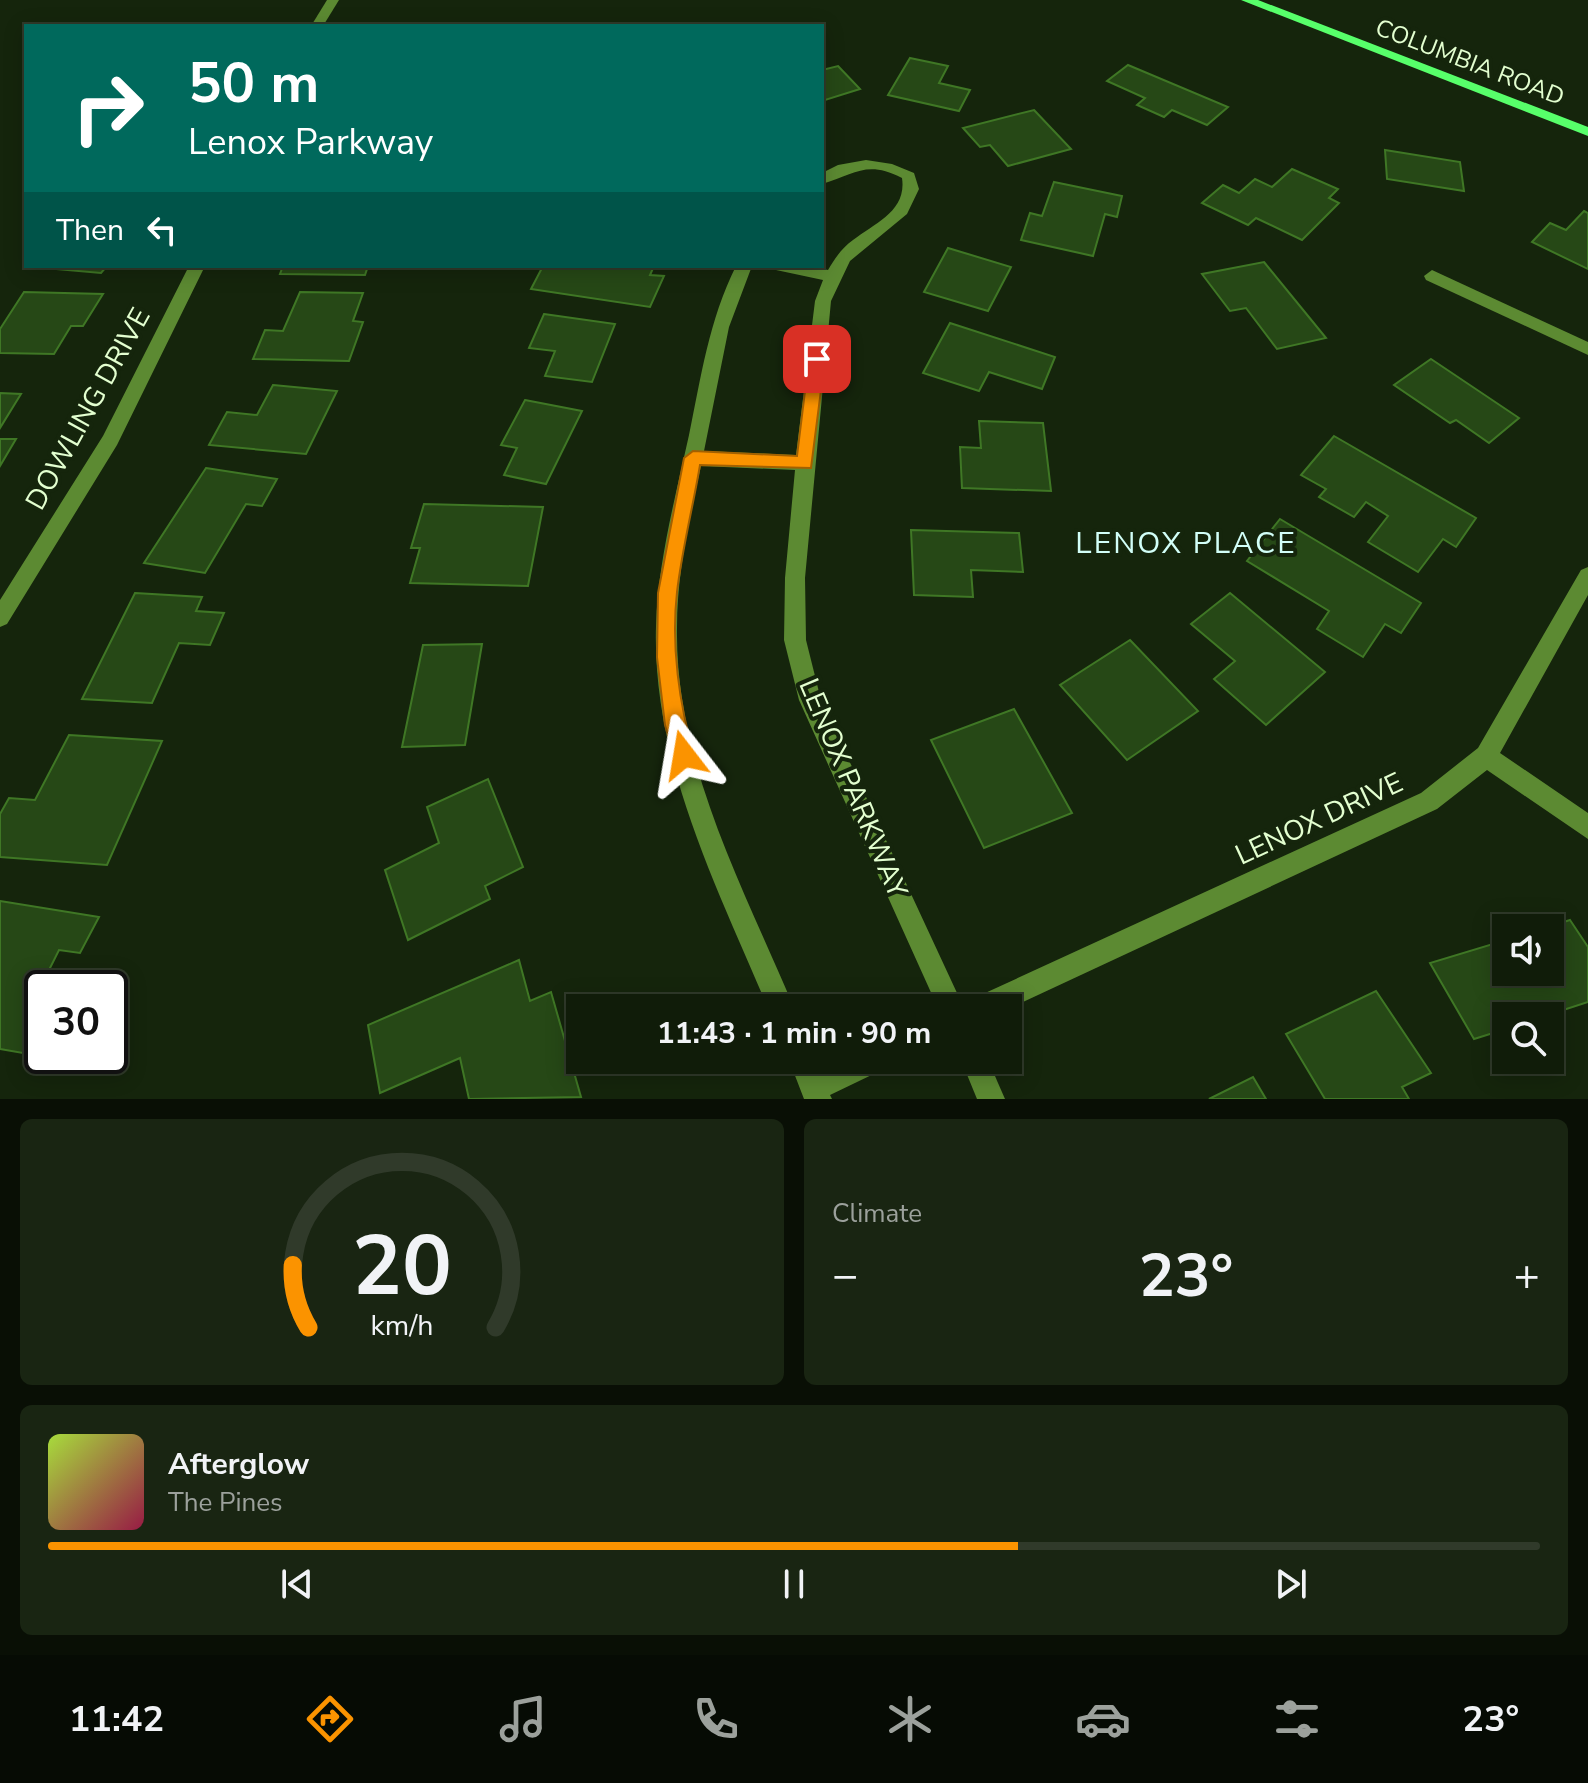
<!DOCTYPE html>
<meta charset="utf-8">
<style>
body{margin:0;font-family:"Nunito Sans",sans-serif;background:#192512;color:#f1f3f6;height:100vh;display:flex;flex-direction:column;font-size:30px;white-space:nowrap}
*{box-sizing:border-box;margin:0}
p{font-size:26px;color:#9ca19c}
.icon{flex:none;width:44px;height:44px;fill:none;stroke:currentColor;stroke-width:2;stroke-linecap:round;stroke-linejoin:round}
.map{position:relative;height:1099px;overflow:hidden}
.drawer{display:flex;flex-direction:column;gap:20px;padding:20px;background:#090f05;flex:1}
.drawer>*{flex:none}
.banner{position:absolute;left:24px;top:24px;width:800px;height:244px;border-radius:0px;box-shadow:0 4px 20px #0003,0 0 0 2px #303a2a;background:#00695c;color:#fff;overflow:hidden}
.controls{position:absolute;left:1492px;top:914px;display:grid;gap:16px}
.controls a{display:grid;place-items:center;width:72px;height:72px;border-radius:0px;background:#101c09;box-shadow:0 4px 20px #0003,0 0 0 2px #303a2a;font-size:40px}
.speed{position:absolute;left:24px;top:970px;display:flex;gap:16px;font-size:40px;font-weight:700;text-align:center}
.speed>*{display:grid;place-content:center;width:104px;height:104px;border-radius:50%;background:#101c09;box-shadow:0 4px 20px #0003,0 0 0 2px #303a2a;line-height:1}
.speed .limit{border:4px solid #111;border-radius:12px;background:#fff;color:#111}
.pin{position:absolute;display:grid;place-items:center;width:68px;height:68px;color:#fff;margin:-34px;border-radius:16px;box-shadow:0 4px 12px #0006}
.me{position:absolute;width:88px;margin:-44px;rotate:346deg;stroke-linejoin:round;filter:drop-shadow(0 0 6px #0008)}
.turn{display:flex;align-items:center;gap:28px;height:168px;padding:0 32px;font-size:36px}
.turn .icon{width:104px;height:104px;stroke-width:2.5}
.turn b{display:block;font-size:56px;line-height:68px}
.then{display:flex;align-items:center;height:76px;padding:0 32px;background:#0003;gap:16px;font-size:30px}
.big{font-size:60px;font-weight:700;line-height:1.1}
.drawer .widget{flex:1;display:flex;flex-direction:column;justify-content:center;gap:12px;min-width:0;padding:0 28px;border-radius:12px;background:#192512}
.drawer .dial{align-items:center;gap:0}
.dial svg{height:208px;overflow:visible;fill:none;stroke:#303a2a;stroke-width:7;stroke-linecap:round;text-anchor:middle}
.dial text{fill:#f1f3f6;stroke:none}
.song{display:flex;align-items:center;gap:24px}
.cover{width:96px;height:96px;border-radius:12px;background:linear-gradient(135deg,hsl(80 70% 55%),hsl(340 70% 35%))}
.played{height:8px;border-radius:4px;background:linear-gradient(90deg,#fb9300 65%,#303a2a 65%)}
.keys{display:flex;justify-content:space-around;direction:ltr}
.heat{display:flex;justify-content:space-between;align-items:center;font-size:44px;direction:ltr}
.drawer .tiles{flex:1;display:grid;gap:20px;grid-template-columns:1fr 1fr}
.widget:last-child{grid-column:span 2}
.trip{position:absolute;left:566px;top:994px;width:456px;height:80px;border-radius:0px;background:#101c09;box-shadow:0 4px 20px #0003,0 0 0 2px #303a2a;font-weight:700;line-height:80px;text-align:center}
.tabs{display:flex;height:128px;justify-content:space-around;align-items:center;background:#060b04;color:#9ca19c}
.tabs .icon{width:56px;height:56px}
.tabs .selected{color:#fb9300}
.tabs b{font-size:36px;color:#f1f3f6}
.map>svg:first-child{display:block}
.building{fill:#264816;stroke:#3f7725;stroke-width:2}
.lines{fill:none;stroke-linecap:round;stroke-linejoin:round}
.minor{fill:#5c8a32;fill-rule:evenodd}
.major{fill:#57ff6a;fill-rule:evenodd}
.route{fill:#fb9300;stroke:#a36000;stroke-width:2}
.labels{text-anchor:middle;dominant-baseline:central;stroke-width:8;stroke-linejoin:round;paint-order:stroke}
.far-street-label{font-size:24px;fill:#e3ffd0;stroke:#15250c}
.street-label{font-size:28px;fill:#e3ffd0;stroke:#15250c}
.neighbourhood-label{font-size:30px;letter-spacing:2px;fill:#d2fff8;stroke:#15250c}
</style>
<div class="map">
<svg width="1588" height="1099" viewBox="0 0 1588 1099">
<rect width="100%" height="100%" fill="#15250c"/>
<!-- building -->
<g class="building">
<polygon points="910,58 948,66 939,83 970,90 959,111 888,95"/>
<polygon points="1128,65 1228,107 1207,125 1172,110 1164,117 1137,105 1145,98 1107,81"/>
<polygon points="838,66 860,89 822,101 822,70"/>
<polygon points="1034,110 1071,149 1008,166 990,145 980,147 963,128"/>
<polygon points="1385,150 1460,162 1464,191 1387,179"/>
<polygon points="1292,169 1338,189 1329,198 1339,203 1302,240 1256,218 1248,225 1202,203 1223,185 1239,193 1255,179 1272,187"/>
<polygon points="1054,182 1122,196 1117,217 1105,214 1093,256 1021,240 1030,213 1042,216"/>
<polygon points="1584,211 1588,213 1588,269 1532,242 1550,223 1566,230"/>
<polygon points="948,248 1011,267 988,311 924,292"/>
<polygon points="1264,262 1326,338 1277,349 1246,308 1230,311 1202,274"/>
<polygon points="57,266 107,266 101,273 55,269"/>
<polygon points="283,266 368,266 365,275 280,274"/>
<polygon points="543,266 654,266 650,275 664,276 650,307 531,289"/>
<polygon points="24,292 103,294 83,326 71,326 54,354 0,353 0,329"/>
<polygon points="300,292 363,293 353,321 363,322 349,361 253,359 265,330 283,331"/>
<polygon points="544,314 615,324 592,382 545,376 555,351 529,348"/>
<polygon points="950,323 1055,357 1042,389 989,372 979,391 923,373"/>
<polygon points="1431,359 1519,418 1489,443 1456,420 1450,423 1394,385"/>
<polygon points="273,385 337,391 306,454 209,445 227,412 257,415"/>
<polygon points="0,393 21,394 0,428"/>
<polygon points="525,400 582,411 546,484 504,475 517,448 501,445"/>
<polygon points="979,421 1043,423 1051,491 962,488 960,447 981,448"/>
<polygon points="1334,436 1476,518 1456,547 1443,539 1418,572 1368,542 1388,516 1366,502 1354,517 1319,497 1326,489 1301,475"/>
<polygon points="0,439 16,439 0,466"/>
<polygon points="206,468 277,479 262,506 246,504 205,573 144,563"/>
<polygon points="424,504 543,507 528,586 410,583 420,548 411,548"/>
<polygon points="1280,519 1421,603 1401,633 1385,624 1363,657 1317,629 1329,611 1247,561"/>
<polygon points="911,530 1019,533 1023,572 971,570 973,597 914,595"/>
<polygon points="135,593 202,597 196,611 224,613 210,645 179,643 152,703 82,699"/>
<polygon points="1230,593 1325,672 1266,725 1214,679 1235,661 1191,624"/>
<polygon points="1130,640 1198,711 1127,760 1060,685"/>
<polygon points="482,644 465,745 402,747 423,645"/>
<polygon points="1014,709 1072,813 984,848 931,740"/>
<polygon points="69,735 162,741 107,865 0,857 0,814 9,798 35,800"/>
<polygon points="488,779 523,867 485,886 490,899 408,940 385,870 439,843 427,807"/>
<polygon points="0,901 99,917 80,953 59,950 45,978 100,988 42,988 42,1056 66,1056 63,1060 0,1049"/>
<polygon points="1570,920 1588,947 1588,1002 1545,1016 1506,1016 1506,1029 1474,1039 1430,963 1506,940 1506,972 1550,972 1550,928 1545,928"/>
<polygon points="519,960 530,1001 551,992 581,1097 469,1099 460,1058 380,1093 368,1025"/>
<polygon points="1376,991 1431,1073 1402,1087 1409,1099 1325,1099 1286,1034"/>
<polygon points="1253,1077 1266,1099 1209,1099"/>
</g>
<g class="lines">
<!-- minor -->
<g class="minor">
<polygon points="327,0 339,0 323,26 311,26"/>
<path d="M866,160L892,164L914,173L919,189L907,214L850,261L831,301L805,578L806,640L821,700L964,1008H938L799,700L784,640L785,578L795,470L701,466C689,519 677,573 677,628C675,764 743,886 794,1008H768C717,887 652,761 656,626C658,561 675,499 689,435C701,377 709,320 736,266H752L729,327L704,451L796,455L815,301L823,280L776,270L774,266H809L828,270C835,258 842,248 853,240C875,223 907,211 902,178C867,160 855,174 822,184V173L838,165Z"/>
<polygon points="189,266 205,266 117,445 7,624 0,627 0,600 103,436"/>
<polygon points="1432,270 1588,342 1588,355 1426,280 1424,276"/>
<polygon points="1588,567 1588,595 1500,753 1588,813 1588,839 1487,770 1437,809 1008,1009 968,1008 972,999 1421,793 1478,748 1581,570"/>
<polygon points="789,1060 815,1060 820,1071 843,1060 885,1060 882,1070 830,1095 832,1099 804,1099"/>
<polygon points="961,1060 988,1060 1005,1099 977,1099"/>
</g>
<!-- major -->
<polygon class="major" points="1241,0 1258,0 1588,127 1588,136"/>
</g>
<!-- route -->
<path class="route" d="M817,353L825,359L811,468L700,465C693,507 682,549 677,592C671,645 679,704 694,755L691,762L684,765L676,762L665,725L657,657L658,593L684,458L693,451L797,456L809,359Z"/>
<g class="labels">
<!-- far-street labels -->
<g class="far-street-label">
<text transform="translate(1470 62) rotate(21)">COLUMBIA ROAD</text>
</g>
<!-- street labels -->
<g class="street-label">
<text transform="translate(88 409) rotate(-61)">DOWLING DRIVE</text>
<text transform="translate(853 788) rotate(67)">LENOX PARKWAY</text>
<text transform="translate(1319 819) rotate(-25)">LENOX DRIVE</text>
</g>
<!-- neighbourhood labels -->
<g class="neighbourhood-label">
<text x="1186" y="543">LENOX PLACE</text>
</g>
</g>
</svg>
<div class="controls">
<a><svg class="icon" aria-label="sound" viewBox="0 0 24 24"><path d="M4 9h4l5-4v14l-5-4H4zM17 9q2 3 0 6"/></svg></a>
<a><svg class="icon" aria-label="search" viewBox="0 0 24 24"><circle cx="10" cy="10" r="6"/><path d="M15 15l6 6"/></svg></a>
</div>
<div class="speed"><div class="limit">30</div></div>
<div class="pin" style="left:817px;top:359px;background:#d93025"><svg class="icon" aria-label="arrive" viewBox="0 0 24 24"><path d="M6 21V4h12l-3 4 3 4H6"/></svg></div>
<svg class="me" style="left:684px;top:755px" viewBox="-20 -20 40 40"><path d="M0-17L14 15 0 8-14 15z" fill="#fb9300" stroke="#fff" stroke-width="4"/></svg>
<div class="trip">11:43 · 1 min · 90 m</div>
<div class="banner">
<div class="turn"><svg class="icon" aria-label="right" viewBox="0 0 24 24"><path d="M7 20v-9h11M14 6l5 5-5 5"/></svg><div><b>50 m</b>Lenox Parkway</div></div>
<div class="then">Then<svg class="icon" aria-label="left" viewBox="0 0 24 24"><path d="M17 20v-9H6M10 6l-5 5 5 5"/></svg></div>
</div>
</div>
<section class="drawer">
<div class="tiles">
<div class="widget dial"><svg viewBox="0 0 100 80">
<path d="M14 69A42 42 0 1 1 86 69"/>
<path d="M14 69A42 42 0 0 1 8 45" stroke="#fb9300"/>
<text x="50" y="56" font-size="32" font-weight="700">20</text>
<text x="50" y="72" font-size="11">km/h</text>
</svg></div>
<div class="widget"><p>Climate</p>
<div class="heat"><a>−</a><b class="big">23°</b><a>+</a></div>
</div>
<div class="widget">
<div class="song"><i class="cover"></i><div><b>Afterglow</b><p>The Pines</p></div></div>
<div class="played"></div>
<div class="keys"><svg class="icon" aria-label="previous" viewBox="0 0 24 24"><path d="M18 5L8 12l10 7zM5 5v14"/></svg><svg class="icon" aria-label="pause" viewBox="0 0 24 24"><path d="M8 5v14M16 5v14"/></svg><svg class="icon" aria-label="next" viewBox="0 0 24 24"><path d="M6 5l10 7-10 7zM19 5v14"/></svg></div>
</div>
</div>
</section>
<nav class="tabs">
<b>11:42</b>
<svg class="icon selected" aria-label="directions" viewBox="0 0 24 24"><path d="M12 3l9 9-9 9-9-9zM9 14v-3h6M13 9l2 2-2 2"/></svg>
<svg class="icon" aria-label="music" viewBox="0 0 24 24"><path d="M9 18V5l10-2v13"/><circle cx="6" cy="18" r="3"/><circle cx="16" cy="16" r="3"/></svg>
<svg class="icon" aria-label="phone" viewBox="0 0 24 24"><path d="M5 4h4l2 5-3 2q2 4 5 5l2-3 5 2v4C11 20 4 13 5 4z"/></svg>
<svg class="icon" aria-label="climate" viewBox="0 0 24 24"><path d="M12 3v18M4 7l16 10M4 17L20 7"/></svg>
<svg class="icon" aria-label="car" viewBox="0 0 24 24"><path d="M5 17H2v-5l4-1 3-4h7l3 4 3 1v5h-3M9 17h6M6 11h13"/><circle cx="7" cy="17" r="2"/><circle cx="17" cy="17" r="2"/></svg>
<svg class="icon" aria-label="filters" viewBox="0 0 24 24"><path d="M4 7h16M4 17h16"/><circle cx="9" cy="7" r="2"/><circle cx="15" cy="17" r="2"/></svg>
<b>23°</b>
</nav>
